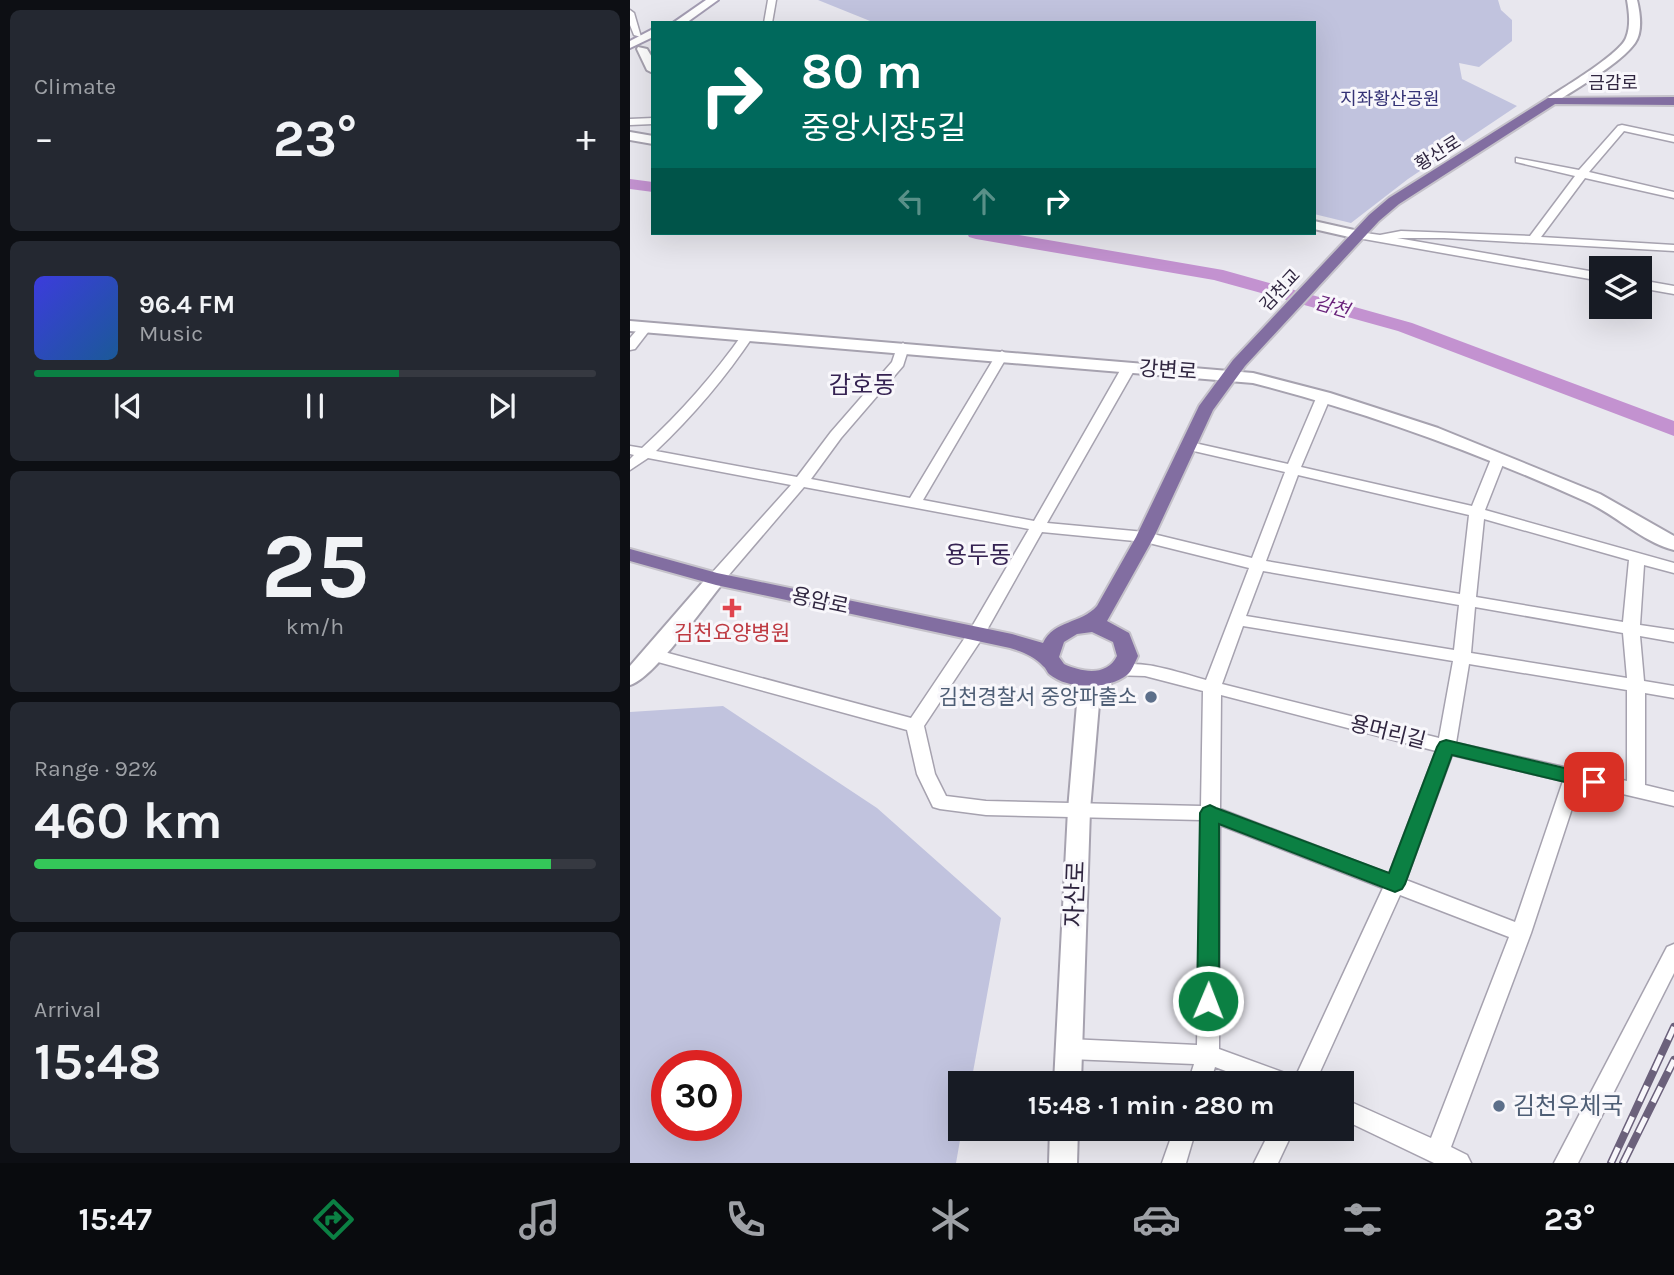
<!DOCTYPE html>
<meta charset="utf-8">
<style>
body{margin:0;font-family:Karla,"Noto Sans KR",sans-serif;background:#242831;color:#f1f3f6;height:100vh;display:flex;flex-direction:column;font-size:26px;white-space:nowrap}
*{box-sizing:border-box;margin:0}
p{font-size:23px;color:#9ea1a6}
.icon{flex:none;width:38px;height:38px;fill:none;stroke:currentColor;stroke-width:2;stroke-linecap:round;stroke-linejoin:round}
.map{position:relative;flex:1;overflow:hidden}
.side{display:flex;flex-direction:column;gap:10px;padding:10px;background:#0d0f14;width:630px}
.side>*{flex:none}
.top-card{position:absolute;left:21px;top:21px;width:665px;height:214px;border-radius:0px;box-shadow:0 7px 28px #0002;background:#00695c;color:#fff;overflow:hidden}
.controls{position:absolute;left:959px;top:256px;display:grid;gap:14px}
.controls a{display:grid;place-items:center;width:63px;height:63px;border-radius:0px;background:#171b24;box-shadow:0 7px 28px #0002;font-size:35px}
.speed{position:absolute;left:21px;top:1050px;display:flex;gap:14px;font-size:35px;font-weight:700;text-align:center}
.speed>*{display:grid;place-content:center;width:91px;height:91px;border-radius:50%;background:#171b24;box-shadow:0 7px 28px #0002;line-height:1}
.speed .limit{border:10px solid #d22;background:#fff;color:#111}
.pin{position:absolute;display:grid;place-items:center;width:60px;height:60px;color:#fff;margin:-30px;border-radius:14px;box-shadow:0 4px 10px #0006}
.me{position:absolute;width:77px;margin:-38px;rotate:1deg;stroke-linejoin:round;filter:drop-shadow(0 0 5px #0008)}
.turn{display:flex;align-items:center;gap:24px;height:147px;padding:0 35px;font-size:32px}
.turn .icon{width:91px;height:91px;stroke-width:2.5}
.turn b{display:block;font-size:49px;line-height:60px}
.lanes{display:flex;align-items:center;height:66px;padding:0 35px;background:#0003;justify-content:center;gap:35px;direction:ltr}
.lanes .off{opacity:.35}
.big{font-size:52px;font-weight:700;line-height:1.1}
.side .widget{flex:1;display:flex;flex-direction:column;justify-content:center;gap:10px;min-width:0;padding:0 24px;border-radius:10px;background:#242831}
.side .dial{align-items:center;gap:0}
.dial b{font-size:91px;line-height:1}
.song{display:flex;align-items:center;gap:21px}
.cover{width:84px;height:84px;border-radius:10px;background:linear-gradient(135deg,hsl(240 70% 55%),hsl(210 70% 35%))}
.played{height:7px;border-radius:4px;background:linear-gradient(90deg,#0b8043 65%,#363941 65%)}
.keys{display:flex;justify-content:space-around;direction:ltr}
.heat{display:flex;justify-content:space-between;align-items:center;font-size:38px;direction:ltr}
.charge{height:10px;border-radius:5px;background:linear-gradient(90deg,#34c759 92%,#363941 0)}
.trip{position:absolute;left:318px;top:1071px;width:406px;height:70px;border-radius:0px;background:#171b24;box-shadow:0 7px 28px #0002;font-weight:700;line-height:70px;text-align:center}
.tabs{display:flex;height:112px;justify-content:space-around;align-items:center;background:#090b0e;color:#9ea1a6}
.tabs .icon{width:49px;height:49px}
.tabs .on{color:#0b8043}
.tabs b{font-size:32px;color:#f1f3f6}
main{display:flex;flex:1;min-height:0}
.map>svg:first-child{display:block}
.green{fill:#c1c3de;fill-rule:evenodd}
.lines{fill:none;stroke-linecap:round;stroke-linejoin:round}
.river{fill:#c392d0;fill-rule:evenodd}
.minor-casing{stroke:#a6a2af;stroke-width:3}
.tertiary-casing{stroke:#a6a2af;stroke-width:4}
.secondary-casing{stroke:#a39cb2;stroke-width:4}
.primary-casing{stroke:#c5c2ca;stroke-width:4}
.minor{fill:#fff;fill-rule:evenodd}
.tertiary{fill:#fff;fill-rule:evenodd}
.secondary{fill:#fff;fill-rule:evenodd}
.primary{fill:#826ea1;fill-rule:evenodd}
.rail-casing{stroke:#6b617b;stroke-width:8}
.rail{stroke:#f8f7fb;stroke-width:5;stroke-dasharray:17;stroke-linecap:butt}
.route{fill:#0b8043;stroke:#07532c;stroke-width:2}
.health-dot{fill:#e0444e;stroke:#f8f7fb;stroke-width:2.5}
.service-dot{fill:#5c6f8a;stroke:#f8f7fb;stroke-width:2.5}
.labels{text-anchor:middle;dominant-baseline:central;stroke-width:6;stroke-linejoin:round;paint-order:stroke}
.far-street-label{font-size:18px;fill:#302640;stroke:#f8f7fb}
.far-park-label{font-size:18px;fill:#343275;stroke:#f8f7fb}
.far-water-label{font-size:19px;font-style:italic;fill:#69227a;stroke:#f8f7fb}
.street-label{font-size:21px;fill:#302640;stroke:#f8f7fb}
.health-label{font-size:21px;fill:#be3a42;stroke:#f8f7fb}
.service-label{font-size:21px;fill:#4e5e75;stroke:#f8f7fb;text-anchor:end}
.quarter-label{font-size:24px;fill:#352252;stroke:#f8f7fb}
.near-street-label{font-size:24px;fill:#302640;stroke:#f8f7fb}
.near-service-label{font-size:24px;fill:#4e5e75;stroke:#f8f7fb;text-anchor:start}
</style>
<main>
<section class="side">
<div class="widget"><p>Climate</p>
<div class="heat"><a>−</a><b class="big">23°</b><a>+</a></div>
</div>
<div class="widget">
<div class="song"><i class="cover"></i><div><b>96.4 FM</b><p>Music</p></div></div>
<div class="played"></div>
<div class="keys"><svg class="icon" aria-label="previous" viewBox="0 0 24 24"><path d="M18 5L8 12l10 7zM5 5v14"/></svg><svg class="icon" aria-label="pause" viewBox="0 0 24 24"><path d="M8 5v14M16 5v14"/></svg><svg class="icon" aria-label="next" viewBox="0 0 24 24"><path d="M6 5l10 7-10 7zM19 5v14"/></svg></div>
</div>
<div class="widget dial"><b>25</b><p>km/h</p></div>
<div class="widget"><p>Range · 92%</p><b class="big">460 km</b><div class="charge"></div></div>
<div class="widget"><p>Arrival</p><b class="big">15:48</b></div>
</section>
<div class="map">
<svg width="1044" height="1163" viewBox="0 0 1044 1163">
<rect width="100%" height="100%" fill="#e8e7ee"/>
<!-- green -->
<g class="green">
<polygon points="188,0 868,0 871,10 882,20 882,41 849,67 829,63 832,79 887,106 778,179 721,223 684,214 684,23 245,23"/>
<path d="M93,706L247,808L371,918L341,1083H331L332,1129L326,1163H0V712ZM37,1066H96V1125H37Z"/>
</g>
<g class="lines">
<!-- river -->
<g class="river">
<polygon points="0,179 23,182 23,192 0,189"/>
<polygon points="337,233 378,233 593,270 782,323 1044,421 1044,436 768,331 584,280 346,239 339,237"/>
</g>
<defs>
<g id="minor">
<polygon points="138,0 146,0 142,23 134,23"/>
<polygon points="0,10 4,13 11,37 4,35 0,25"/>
<polygon points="23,118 23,124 0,125 0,119"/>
<polygon points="992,125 1044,136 1044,142 994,131 959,172 1044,192 1044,198 955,178 911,237 1044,245 1044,251 814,238 767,238 971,273 971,281 728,238 722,235 728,232 750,235 771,231 900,236 945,176 886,162 886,158 949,170 988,126"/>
<polygon points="1010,280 1044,286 1044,294 1010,288"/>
<polygon points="16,323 22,327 5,349 0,350 0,338 12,324"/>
<path d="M118,331L124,335C96,377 63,416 26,451L167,477L201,432L262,362L267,347L273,343L279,347L273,366L211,438L181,479L280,498L366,355L372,351L378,355L293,500L404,521L492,367L499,363L506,367L417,523L515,532L622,558L655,472L555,449L553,446L560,442L658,464L687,396L694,392L701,396L671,467L842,506L861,459L868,455L873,456L875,459L855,510L1044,563V573L1014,565L1010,625L1044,630V642L1010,636L1014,681L1044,686V698L1015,693V785L1044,792V806L950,784L901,933L821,1147L837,1155L841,1163H804L712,1119V1098L801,1138L879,937L770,895L685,1083H628L585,1067L580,1083H558L564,1064L439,1059L431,1056L428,1049L431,1042L439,1039L567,1045L571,820L356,815L310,809L303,807L287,774L277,730L17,659L15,655L17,651L23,649L281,718L340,630L399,529L174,487L92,583H80L78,579L80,575L161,485L18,458L0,470V459L4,455L0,454V446L12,448C50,413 84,375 114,332ZM668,475L839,515L830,594L636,561ZM854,519L999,560L993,622L846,597ZM412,532L515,542L619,568L576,680C546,672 511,658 480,667L478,671L480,675L515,676L573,691L571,806L356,801L316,796L305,774L294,726L353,637ZM633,571L829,605L824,650L616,616ZM845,607L993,633L997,678L841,653ZM613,626L823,661L809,738L592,684ZM839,664L997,690V781L826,743ZM591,695L806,751L759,874L590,809ZM822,755L933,781L885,922L776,880ZM590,825L753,888L664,1080L663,1076L589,1049Z"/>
<polygon points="1044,944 1044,973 948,1163 924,1163 1037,947"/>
<polygon points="544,1129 566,1129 556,1163 532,1163"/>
<polygon points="641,1129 664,1129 648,1163 624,1163"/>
</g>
<g id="tertiary">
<path d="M997,0H1007C1010,12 1013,32 1005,43C991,63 947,88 926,102H918V98C934,87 990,54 996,38C1001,26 999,12 997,0Z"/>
<polygon points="8,47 17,49 23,59 23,73 17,70 7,49"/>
<polygon points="0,132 23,136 23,144 0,140"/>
<polygon points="684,221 733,232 735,235 728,239 684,229"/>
<path d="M0,321L623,373L700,393L808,428L970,494L1044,536V550C1012,542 985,514 955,501C848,453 737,412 623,383L0,331Z"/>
<path d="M86,573L93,575L96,579L93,583C75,605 23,679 0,685V666L79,575Z"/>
<polygon points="475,670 482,672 485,677 469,704 460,810 451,1083 424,1083 438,810 447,704 468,672"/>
<polygon points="420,1129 448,1129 447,1163 419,1163"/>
</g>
<g id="secondary">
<polygon points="76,0 88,0 56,23 43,23"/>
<polygon points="23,29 23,37 0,48 0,41"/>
</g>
<path id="primary" d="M1044,97V105L925,104L769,204L749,221L615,366L583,410L524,537L477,621L499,633L508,656C505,662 502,671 497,675C478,690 438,690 419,674C417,672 416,668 413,666C404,656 393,652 380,648L86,585L0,561V549L87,573L382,634L413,643C424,620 451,624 467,606L506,537L569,406L603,360L739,215L759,198L918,98ZM462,632L483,642L487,656C477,677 451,672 434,664L429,657L434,642L447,634Z"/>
</defs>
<!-- minor casing -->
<use href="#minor" class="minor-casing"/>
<!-- tertiary casing -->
<use href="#tertiary" class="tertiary-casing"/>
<!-- secondary casing -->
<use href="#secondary" class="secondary-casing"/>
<!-- primary casing -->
<use href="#primary" class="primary-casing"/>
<!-- minor -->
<use href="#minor" class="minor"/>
<!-- tertiary -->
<use href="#tertiary" class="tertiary"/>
<!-- secondary -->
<use href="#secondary" class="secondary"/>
<!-- primary -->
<use href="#primary" class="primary"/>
<defs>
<g id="rail">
<polyline points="981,1163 1044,1027"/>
<polyline points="993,1163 1044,1060"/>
</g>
</defs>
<!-- rail casing -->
<use href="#rail" class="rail-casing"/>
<!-- rail -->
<use href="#rail" class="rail"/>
</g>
<!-- route -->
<polygon class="route" points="816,740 964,775 971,777 973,782 971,787 964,789 822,755 775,884 772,889 765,892 589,824 589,1001 586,1008 578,1011 570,1008 567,1001 570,813 573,808 580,805 586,808 759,873 807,747 810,742"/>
<!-- markers -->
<path class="health-dot" d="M98.5 597.5h7v7h7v7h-7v7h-7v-7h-7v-7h7z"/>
<g class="service-dot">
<circle cx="521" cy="697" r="7"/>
<circle cx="869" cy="1106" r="7"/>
</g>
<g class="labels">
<!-- far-street labels -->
<g class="far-street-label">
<text x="983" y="83">금감로</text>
<text transform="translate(808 153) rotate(-32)">황산로</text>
<text transform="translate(650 290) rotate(-47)">김천교</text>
</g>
<!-- far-park labels -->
<g class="far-park-label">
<text x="760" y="99">지좌황산공원</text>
</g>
<!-- far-water labels -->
<g class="far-water-label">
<text transform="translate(702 307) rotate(16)">감천</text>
</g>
<!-- street labels -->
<g class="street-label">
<text transform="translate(538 370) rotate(4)">강변로</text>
<text transform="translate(190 601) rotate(12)">용암로</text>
<text transform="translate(758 732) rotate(14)">용머리길</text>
</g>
<!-- health labels -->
<g class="health-label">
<text x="102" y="633">김천요양병원</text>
</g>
<!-- service labels -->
<g class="service-label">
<text x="507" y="697">김천경찰서 중앙파출소</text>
</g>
<!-- quarter labels -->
<g class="quarter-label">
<text x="232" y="385">감호동</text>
<text x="348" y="555">용두동</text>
</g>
<!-- near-street labels -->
<g class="near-street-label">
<text transform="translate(445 894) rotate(-88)">자산로</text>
</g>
<!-- near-service labels -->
<g class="near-service-label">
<text x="883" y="1106">김천우체국</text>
</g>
</g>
</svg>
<div class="controls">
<a><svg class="icon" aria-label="layers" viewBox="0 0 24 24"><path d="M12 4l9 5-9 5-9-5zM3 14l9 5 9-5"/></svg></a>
</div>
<div class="speed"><div class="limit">30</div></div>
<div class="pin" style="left:964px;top:782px;background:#d93025"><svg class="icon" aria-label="arrive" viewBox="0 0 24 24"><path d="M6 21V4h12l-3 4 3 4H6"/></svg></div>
<svg class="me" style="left:578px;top:1001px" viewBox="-20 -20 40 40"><circle r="17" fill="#0b8043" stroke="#fff" stroke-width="3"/><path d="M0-11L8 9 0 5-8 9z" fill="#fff"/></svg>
<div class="trip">15:48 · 1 min · 280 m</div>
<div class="top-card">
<div class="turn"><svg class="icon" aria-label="right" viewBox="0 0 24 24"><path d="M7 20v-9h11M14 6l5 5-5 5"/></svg><div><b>80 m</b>중앙시장5길</div></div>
<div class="lanes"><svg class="icon off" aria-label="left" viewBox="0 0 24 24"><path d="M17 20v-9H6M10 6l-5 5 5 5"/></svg><svg class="icon off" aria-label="ahead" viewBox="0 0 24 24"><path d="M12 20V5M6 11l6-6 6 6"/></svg><svg class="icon" aria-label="right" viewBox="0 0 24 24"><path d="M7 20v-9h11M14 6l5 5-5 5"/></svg></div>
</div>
</div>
</main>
<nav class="tabs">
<b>15:47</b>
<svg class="icon on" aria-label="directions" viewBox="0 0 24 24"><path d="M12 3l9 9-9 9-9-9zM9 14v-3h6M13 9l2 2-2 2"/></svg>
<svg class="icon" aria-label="music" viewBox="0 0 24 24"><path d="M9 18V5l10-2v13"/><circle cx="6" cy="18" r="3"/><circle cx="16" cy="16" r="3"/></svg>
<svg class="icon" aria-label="phone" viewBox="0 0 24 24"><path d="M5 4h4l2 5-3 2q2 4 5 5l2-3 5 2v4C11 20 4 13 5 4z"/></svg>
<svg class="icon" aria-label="climate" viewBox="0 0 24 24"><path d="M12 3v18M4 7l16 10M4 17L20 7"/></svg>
<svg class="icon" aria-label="car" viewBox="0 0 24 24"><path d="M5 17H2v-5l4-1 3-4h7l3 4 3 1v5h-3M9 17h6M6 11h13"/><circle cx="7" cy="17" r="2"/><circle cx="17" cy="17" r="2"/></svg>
<svg class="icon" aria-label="filters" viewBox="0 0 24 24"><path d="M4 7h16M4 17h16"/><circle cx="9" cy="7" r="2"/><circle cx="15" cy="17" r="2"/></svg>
<b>23°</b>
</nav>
